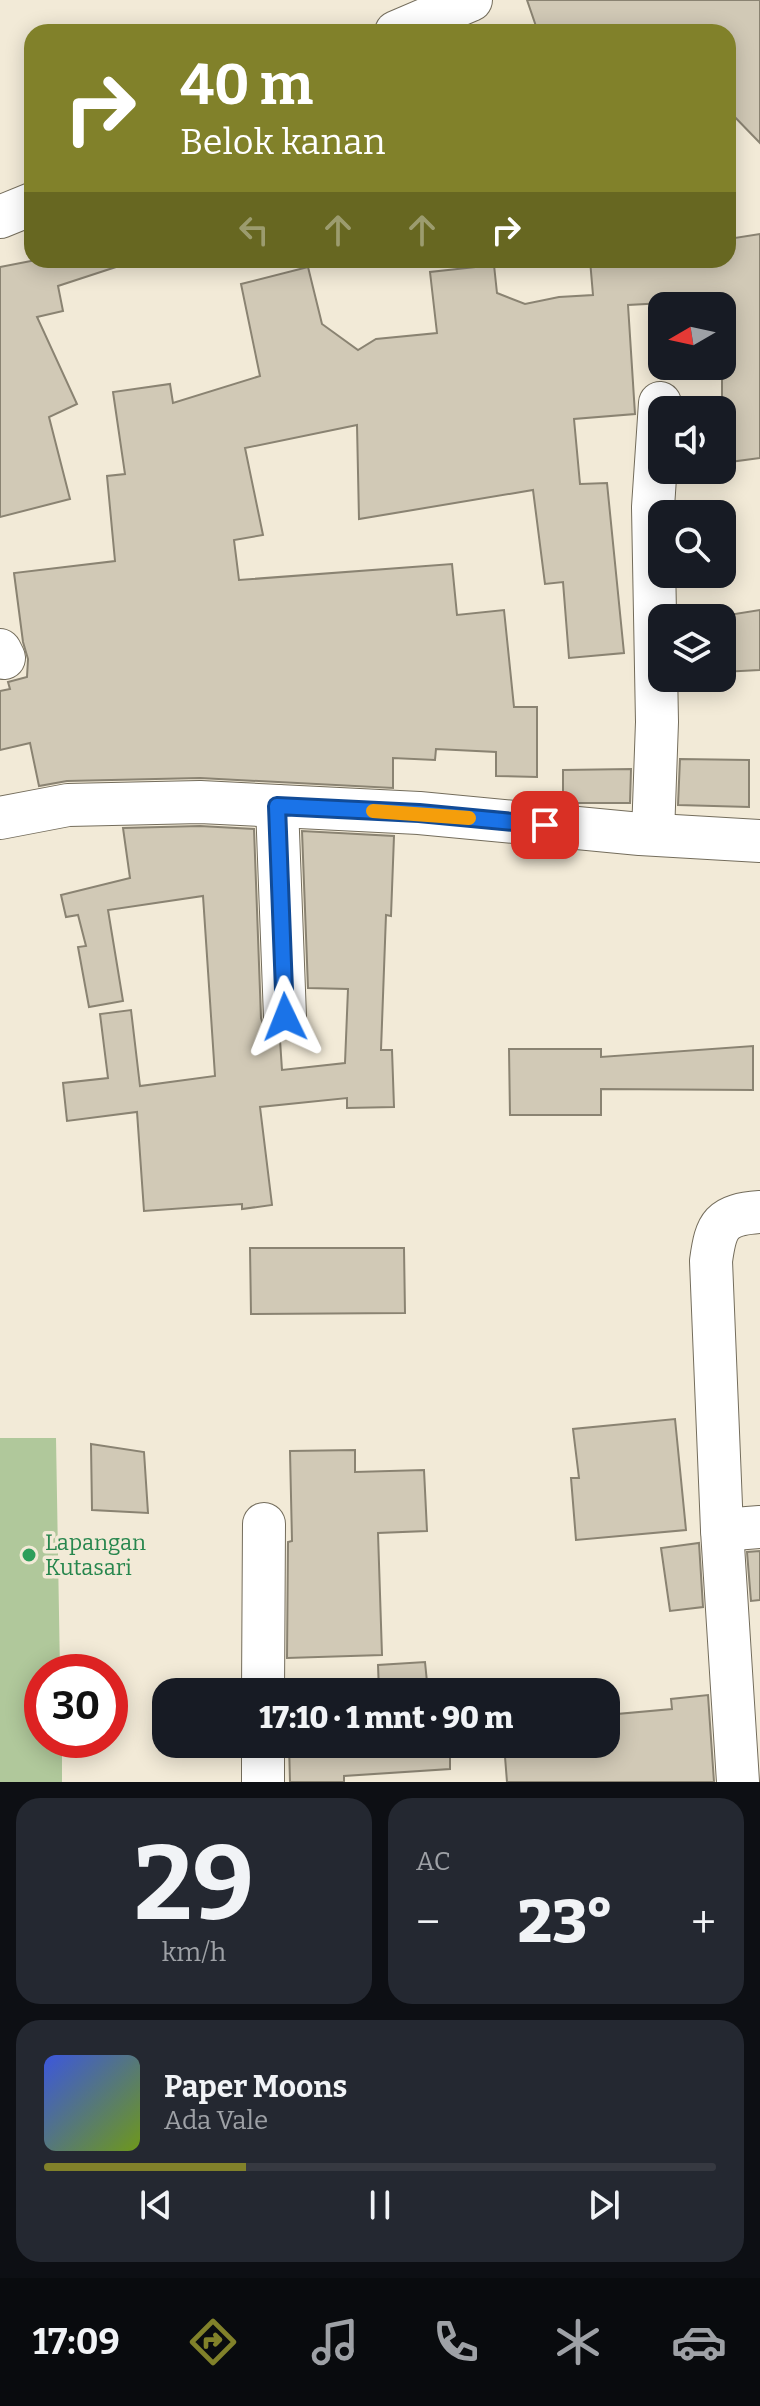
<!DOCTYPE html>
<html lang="id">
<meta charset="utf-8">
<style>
body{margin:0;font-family:Bitter,serif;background:#242831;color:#f1f3f6;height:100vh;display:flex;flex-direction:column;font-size:30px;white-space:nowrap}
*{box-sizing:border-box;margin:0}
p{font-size:26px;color:#9ea1a6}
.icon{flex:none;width:44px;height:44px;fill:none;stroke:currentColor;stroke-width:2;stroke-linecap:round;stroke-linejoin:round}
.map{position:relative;height:1782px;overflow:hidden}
.panel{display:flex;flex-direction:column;gap:16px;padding:16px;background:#0d0f14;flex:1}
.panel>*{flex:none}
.banner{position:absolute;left:24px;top:24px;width:712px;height:244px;border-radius:24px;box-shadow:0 4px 20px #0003;background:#81812a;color:#fff;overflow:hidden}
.needle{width:52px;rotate:261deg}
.tools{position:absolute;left:648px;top:292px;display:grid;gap:16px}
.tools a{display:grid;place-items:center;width:88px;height:88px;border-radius:16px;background:#171b24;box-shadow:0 4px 20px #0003;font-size:40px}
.speed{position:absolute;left:24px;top:1654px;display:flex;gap:16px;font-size:40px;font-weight:700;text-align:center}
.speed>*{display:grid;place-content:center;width:104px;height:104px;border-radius:50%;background:#171b24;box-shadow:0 4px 20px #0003;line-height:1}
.speed .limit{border:12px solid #d22;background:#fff;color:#111}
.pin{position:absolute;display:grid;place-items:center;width:68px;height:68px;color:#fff;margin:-34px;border-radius:16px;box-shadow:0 4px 12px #0006}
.me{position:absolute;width:88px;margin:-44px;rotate:358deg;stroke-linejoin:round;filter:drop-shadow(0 0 6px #0008)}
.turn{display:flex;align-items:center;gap:28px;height:168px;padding:0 24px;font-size:36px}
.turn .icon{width:104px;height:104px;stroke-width:2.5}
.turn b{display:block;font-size:56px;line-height:68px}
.lanes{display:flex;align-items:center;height:76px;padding:0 24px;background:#0003;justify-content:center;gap:40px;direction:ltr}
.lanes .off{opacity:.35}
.big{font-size:60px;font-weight:800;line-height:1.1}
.panel .card{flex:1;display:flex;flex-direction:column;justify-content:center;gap:12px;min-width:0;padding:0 28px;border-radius:24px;background:#242831}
.panel .dial{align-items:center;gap:0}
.dial b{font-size:104px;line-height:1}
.song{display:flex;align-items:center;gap:24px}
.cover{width:96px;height:96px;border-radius:12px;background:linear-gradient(135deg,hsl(230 70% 55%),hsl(80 70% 35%))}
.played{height:8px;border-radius:4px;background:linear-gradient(90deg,#81812a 30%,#363941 30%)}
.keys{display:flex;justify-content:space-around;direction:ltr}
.heat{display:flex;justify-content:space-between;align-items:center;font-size:44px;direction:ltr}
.panel .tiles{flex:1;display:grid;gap:16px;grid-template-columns:1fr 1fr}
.card:last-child{grid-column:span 2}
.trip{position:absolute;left:152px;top:1678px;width:468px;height:80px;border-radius:24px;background:#171b24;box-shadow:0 4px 20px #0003;font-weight:800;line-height:80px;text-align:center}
.tabs{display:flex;height:128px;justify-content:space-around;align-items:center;background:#090b0e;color:#9ea1a6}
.tabs .icon{width:56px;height:56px}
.tabs .on{color:#81812a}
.tabs b{font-size:36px;color:#f1f3f6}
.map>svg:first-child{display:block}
.grass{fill:#b0c89b}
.building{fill:#d1c9b6;stroke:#8a8372;stroke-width:2}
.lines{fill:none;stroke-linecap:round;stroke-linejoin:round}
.minor-casing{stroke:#746d5c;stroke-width:44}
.minor{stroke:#fff;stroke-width:42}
.route-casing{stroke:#114b97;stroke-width:20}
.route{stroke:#1a73e8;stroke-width:14}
.slow{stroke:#f59e0b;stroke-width:14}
.leisure-dot{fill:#2e9e5b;stroke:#f2ead7;stroke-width:3}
.labels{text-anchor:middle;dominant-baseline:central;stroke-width:7;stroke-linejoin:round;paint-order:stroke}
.leisure-label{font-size:22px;fill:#27864d;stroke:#f2ead7;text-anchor:start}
</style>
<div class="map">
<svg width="760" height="1782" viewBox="0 0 760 1782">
<rect width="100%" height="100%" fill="#f2ead7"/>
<!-- grass -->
<polygon class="grass" points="0,1438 56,1438 60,1672 42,1672 42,1740 62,1740 62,1782 0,1782"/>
<!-- building -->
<g class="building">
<polygon points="527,0 760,0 760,143 728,110 728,32 538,32"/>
<polygon points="760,234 760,458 722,463 722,306 720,300 628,305 635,414 574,419 580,484 607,483 624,653 569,658 563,582 545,584 533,490 359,519 357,425 245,448 263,535 234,540 239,580 452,564 457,615 504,610 514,707 537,707 537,777 496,776 496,752 436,749 435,760 393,758 393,788 200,778 67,781 39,786 30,743 0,750 0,691 10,689 8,682 27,677 28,659 23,642 14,573 115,561 107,476 125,474 113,392 170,384 173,403 260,376 241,284 308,267 322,324 358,350 376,339 437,333 430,272 494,265 497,293 525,304 559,297 593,295 590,260 728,260 728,239"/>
<polygon points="36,260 118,260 119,266 58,286 63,311 37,317 77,404 49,417 70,499 0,517 0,267"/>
<polygon points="760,610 760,670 722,672 722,616"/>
<polygon points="680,759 749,760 749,807 678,805"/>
<polygon points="631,769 630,803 563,803 563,770"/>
<polygon points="200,826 254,829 261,1018 265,1030 280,1040 282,1070 345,1063 348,989 308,988 302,831 394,836 391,916 386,915 381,1050 392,1050 394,1107 347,1108 347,1098 260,1107 272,1205 242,1209 242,1204 144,1211 137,1112 67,1121 63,1083 108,1078 100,1014 131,1010 140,1086 215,1076 203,896 108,910 123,1001 89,1007 78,947 86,946 78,915 66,917 61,895 130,878 123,828"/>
<polygon points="753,1046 753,1090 601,1089 601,1115 510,1115 509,1049 601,1049 601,1057"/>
<polygon points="250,1248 404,1248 405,1313 251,1314"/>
<polygon points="675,1419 686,1530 576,1540 571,1478 579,1478 573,1429"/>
<polygon points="91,1444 144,1452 148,1513 92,1510"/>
<polygon points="355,1450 355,1472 424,1470 427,1531 378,1533 382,1655 287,1658 288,1542 292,1541 290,1451"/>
<polygon points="699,1543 703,1607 670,1611 661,1548"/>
<polygon points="760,1551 760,1600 751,1601 747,1552"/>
<polygon points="425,1662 428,1692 379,1692 378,1665"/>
<polygon points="708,1695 714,1782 507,1782 504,1744 606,1744 606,1715 672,1709 671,1699"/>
<polygon points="289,1744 450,1744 450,1769 344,1776 344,1782 290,1782"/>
</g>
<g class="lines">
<defs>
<g id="minor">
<polyline points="396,32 471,0"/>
<polyline points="0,217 32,204"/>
<polyline points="0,650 4,658"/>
<polyline points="277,806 285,1017"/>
<polyline points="0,818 68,805 200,802 419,813 640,834 760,841"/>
<polyline points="653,834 657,722 653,507 660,403"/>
<polyline points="722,1530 760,1527"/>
<polyline points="263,1692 264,1524"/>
<polyline points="263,1782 263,1744"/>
<path d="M738,1782L722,1530L711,1261C716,1224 721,1215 760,1212"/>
</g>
</defs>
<!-- minor casing -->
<use href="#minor" class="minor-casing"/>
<!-- minor -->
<use href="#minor" class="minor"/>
</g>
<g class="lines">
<defs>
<polyline id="route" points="285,1017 277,806 419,813 545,825"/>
</defs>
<!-- route casing -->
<use href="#route" class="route-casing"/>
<!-- route -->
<use href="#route" class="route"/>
<!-- slow -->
<polyline class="slow" points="373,811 469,818"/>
</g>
<!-- markers -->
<circle class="leisure-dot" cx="29" cy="1555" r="8"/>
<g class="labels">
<!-- leisure labels -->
<g class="leisure-label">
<text x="45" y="1542">Lapangan<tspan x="45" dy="25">Kutasari</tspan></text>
</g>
</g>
</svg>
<div class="tools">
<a><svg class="needle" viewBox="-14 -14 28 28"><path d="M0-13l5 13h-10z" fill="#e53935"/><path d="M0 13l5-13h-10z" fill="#9ea1a6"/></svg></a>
<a><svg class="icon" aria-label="sound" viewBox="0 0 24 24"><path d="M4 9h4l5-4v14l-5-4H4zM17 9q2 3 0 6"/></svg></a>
<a><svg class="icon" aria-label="search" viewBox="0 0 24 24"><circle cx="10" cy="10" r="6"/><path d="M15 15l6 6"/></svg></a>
<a><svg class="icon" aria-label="layers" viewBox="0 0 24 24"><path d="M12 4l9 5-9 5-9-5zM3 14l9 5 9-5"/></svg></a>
</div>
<div class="speed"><div class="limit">30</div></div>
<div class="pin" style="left:545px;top:825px;background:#d93025"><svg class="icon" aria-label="arrive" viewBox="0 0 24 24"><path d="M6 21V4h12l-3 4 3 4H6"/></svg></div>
<svg class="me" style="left:285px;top:1017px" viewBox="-20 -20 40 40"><path d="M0-17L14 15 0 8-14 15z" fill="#1a73e8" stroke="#fff" stroke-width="4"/></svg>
<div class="trip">17:10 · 1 mnt · 90 m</div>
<div class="banner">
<div class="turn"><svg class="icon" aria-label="right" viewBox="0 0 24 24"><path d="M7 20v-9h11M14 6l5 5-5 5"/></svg><div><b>40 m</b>Belok kanan</div></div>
<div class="lanes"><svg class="icon off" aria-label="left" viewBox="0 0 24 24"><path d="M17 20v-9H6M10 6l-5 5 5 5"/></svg><svg class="icon off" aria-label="ahead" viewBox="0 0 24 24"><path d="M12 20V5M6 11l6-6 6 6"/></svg><svg class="icon off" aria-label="ahead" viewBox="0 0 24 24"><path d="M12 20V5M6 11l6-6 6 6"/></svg><svg class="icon" aria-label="right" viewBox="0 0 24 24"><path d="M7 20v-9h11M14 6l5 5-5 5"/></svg></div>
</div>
</div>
<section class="panel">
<div class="tiles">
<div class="card dial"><b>29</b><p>km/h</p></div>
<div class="card"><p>AC</p>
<div class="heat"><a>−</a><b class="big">23°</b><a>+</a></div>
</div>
<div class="card">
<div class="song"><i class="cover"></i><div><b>Paper Moons</b><p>Ada Vale</p></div></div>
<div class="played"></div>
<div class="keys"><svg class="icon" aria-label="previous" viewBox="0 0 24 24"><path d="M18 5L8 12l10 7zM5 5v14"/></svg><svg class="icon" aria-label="pause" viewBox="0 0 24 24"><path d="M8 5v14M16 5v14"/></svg><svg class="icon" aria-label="next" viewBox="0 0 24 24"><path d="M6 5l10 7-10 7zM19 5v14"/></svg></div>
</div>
</div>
</section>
<nav class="tabs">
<b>17:09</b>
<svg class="icon on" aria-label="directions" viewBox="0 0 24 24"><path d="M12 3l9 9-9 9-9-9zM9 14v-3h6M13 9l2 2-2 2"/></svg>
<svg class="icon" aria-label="music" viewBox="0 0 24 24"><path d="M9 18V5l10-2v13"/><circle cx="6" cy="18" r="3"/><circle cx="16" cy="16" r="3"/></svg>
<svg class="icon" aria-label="phone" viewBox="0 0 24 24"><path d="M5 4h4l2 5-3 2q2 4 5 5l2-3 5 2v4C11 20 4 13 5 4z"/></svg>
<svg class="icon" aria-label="climate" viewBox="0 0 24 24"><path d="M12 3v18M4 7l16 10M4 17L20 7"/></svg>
<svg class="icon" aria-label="car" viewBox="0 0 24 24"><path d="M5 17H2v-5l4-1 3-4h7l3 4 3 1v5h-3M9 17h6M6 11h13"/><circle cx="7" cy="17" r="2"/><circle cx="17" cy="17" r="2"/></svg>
</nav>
